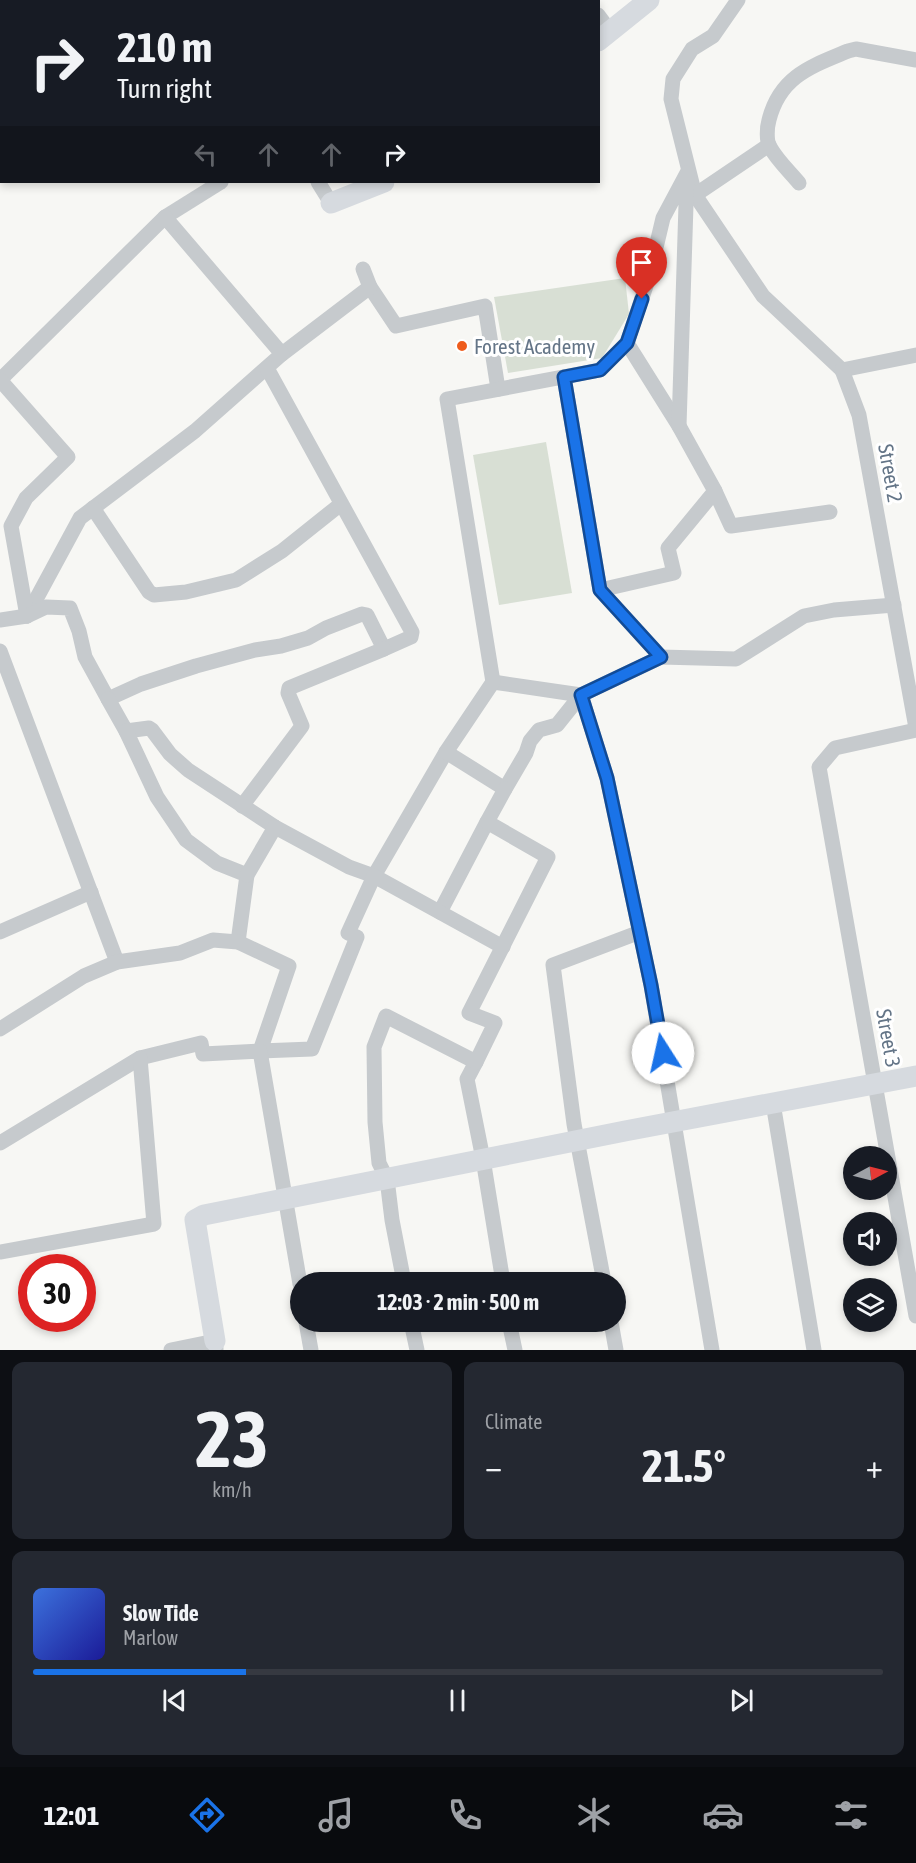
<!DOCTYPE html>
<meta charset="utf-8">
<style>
body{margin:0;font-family:"Asap Condensed",sans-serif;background:#242831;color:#f1f3f6;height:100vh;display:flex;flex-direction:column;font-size:22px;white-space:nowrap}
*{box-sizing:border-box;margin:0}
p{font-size:20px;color:#9ea1a6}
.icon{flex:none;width:33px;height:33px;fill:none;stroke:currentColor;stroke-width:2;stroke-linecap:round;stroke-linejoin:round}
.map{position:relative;height:1350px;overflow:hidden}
.panel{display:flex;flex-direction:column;gap:12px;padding:12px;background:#0d0f14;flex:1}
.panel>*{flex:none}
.hud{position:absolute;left:0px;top:0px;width:600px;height:183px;box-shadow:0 3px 9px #0003;background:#171b24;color:#f1f3f6;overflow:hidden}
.needle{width:39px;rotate:83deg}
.buttons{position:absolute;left:843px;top:1146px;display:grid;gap:12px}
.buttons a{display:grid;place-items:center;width:54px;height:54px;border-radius:50%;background:#171b24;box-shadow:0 3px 9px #0003;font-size:30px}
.speed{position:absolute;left:18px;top:1254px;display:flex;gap:12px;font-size:30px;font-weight:700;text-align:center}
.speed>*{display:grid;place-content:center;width:78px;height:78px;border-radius:50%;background:#171b24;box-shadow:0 3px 9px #0003;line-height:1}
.speed .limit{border:9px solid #d22;background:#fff;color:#111}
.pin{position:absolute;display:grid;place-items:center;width:51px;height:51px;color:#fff;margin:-62px -26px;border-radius:50% 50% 50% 0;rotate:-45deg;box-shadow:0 0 6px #0007}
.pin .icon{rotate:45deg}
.me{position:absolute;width:66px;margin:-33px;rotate:350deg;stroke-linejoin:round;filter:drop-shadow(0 0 4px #0008)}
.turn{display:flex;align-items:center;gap:21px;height:126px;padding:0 18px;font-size:27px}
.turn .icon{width:78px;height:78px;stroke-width:2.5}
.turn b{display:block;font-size:42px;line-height:51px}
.lanes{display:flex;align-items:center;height:57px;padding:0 18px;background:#0003;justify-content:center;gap:30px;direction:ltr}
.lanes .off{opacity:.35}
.big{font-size:45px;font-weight:700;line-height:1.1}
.panel .tile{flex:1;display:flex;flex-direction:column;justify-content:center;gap:9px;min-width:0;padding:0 21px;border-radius:12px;background:#242831}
.panel .dial{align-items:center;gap:0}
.dial b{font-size:78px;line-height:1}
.song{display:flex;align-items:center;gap:18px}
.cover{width:72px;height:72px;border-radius:9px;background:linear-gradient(135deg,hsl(220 70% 55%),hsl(240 70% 35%))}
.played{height:6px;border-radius:3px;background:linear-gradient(90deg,#1a73e8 25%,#363941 25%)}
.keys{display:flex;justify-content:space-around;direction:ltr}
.heat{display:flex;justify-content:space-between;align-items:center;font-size:33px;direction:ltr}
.panel .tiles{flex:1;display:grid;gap:12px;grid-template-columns:1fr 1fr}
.tile:last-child{grid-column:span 2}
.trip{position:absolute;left:290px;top:1272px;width:336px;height:60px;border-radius:30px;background:#171b24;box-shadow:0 3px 9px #0003;font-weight:700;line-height:60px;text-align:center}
.tab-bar{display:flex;height:96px;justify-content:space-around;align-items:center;background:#090b0e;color:#9ea1a6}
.tab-bar .icon{width:42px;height:42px}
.tab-bar .active{color:#1a73e8}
.tab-bar b{font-size:27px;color:#f1f3f6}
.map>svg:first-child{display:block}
.green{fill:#d8dfd4}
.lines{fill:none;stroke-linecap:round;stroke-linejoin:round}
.stream{stroke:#c0cbd0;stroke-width:4}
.street{stroke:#c6cacd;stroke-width:15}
.secondary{stroke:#d6dadf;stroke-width:21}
.route-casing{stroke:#114b97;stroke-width:15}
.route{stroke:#1a73e8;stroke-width:10}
.poi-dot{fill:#ee5c1c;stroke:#fff;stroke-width:2}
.labels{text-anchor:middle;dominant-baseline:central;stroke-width:6;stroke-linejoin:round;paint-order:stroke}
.poi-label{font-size:21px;fill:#647587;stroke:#fff;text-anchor:start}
.street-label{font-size:21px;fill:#647587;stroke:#fff}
</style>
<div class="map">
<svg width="916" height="1350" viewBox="0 0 916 1350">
<rect width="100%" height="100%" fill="#f7f7f4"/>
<!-- green -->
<g class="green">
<polygon points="625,278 629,314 602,358 508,373 494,297"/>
<polygon points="546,442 572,593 499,605 473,455"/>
</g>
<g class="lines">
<!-- stream -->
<g class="stream">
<polyline points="351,0 352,2"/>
<polyline points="0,157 2,155"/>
<polyline points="0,176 2,175"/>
</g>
<!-- street -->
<g class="street">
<polyline points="391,0 392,2"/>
<polyline points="535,0 536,2"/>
<polyline points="588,0 589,2"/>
<polyline points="738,0 713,36 692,49 673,79 671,99 695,195 763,296 842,370 916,355"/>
<polyline points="598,15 610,31"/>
<polyline points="318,182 331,203"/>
<path d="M799,183C790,172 777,160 770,147C766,141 767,127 769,120C780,76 812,66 848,51L856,49L916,60"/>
<polyline points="695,195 769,145"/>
<polyline points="165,217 221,182"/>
<polyline points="370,287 396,326 485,306 498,389"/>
<polyline points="627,343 679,426 715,491"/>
<polyline points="282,354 370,287 363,269"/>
<polyline points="842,370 859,415 916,728"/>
<polyline points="564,377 600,590 674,573 668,548 715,491 731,526 830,512"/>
<polyline points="0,380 165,217 282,354 195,431 80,518 27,616"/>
<polyline points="0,380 68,457 26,498 11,526 27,616"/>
<polyline points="93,508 149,592 154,595 186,592 236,580 282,551 341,504"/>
<polyline points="600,590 661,657"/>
<polyline points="0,620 27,616 46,607 70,608 79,631 85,657 108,699 141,684 196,666 255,650 281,646 308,638 326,628 362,614 367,615 384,649 411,637 412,632 267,368"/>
<polyline points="0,651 117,962"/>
<polyline points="493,682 581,695 661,657 736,659 804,616 834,610 894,605"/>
<polyline points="108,699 126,731 149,728 152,730 170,754 188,770 275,827 349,867 374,876 446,752 493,682 447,399 600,370 627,343 649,277 663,218 687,173 679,426"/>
<polyline points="916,730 835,748 819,767 916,1316"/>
<polyline points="126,731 157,797 186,840 217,863 247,875 238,942"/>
<polyline points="446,752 505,789 526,753 530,741 539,730 557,725 581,695 607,778 651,985 712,1350"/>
<polyline points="242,806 302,726 288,693 289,688 384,649"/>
<polyline points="247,875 275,827"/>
<polyline points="440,912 487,822"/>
<polyline points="0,932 91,892"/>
<polyline points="0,1029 84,976 117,962 180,953 213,940 238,942 289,966 260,1051 312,1049 357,937 348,933 374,876 503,947"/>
<polyline points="476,1062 467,1079 483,1159 503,1282"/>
<polyline points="773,1103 814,1350"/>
<polyline points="0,1143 140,1058 201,1043 203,1054 260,1051 300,1284"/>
<polyline points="0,1252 154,1224 140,1058"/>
<polyline points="404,1282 392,1220 387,1179 379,1163 375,1122 374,1047 386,1016 476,1062 495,1023 469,1013 548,857 487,822 505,789"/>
<polyline points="604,1282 574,1124 553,965 640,932"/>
<polyline points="306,1322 311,1350"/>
<polyline points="411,1322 417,1350"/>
<polyline points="509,1322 515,1350"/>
<polyline points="611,1322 616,1350"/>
<polyline points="171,1350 215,1341 216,1349"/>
</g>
<!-- secondary -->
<g class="secondary">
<polyline points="598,41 649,0"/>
<polyline points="331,203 384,182"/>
<polyline points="215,1341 195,1220 204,1215 625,1131 916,1076"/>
</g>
</g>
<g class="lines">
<defs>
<polyline id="route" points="642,299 627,343 600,370 564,377 600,590 661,657 581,695 607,778 651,985 663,1053"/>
</defs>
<!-- route casing -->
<use href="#route" class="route-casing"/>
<!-- route -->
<use href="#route" class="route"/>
</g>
<!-- markers -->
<circle class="poi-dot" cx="462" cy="346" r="6"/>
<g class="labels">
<!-- poi labels -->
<g class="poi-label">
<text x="474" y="346">Forest Academy</text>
</g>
<!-- street labels -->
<g class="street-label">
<text transform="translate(891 473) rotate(80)">Street 2</text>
<text transform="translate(889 1038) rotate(80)">Street 3</text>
</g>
</g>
</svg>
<div class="buttons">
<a><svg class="needle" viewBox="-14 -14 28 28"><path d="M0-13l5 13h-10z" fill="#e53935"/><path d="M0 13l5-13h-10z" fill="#9ea1a6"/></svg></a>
<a><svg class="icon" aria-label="sound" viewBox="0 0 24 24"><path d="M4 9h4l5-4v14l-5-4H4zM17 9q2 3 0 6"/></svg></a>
<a><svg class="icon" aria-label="layers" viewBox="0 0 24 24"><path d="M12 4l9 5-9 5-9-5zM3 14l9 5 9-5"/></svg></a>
</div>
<div class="speed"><div class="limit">30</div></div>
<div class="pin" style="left:642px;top:299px;background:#d93025"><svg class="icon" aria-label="arrive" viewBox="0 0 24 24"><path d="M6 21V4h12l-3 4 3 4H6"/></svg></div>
<svg class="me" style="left:663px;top:1053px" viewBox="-20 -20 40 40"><circle r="19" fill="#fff"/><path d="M0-13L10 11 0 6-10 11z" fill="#1a73e8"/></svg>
<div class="trip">12:03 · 2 min · 500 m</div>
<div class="hud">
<div class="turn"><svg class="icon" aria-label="right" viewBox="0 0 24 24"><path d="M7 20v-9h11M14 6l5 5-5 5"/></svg><div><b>210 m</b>Turn right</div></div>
<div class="lanes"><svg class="icon off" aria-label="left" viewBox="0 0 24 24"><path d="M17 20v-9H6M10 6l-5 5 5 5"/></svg><svg class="icon off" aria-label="ahead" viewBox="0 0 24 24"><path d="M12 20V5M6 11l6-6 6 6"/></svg><svg class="icon off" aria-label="ahead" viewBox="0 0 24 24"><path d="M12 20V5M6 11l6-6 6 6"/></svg><svg class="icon" aria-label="right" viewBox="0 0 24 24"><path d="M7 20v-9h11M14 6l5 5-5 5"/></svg></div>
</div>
</div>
<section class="panel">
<div class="tiles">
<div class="tile dial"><b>23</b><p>km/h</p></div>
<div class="tile"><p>Climate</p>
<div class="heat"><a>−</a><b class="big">21.5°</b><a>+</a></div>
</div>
<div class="tile">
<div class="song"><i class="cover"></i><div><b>Slow Tide</b><p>Marlow</p></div></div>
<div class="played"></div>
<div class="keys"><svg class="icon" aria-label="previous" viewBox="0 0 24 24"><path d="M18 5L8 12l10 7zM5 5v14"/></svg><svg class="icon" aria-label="pause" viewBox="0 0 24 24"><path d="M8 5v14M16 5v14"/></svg><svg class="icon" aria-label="next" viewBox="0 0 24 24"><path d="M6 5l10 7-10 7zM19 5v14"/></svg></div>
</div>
</div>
</section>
<nav class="tab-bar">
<b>12:01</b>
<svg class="icon active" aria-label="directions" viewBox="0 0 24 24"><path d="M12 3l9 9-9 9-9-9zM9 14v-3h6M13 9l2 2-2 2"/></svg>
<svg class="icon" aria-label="music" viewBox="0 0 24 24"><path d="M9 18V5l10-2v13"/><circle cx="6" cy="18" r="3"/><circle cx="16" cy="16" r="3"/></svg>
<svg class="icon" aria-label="phone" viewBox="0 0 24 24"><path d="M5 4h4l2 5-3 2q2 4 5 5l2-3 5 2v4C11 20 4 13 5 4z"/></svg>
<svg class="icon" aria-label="climate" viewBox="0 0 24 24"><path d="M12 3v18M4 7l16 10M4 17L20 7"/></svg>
<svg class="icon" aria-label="car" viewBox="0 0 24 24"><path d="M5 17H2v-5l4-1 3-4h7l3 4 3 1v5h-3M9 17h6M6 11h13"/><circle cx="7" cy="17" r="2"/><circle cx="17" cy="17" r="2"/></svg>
<svg class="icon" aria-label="filters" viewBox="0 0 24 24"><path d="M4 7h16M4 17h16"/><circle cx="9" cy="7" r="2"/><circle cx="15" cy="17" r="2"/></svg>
</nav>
